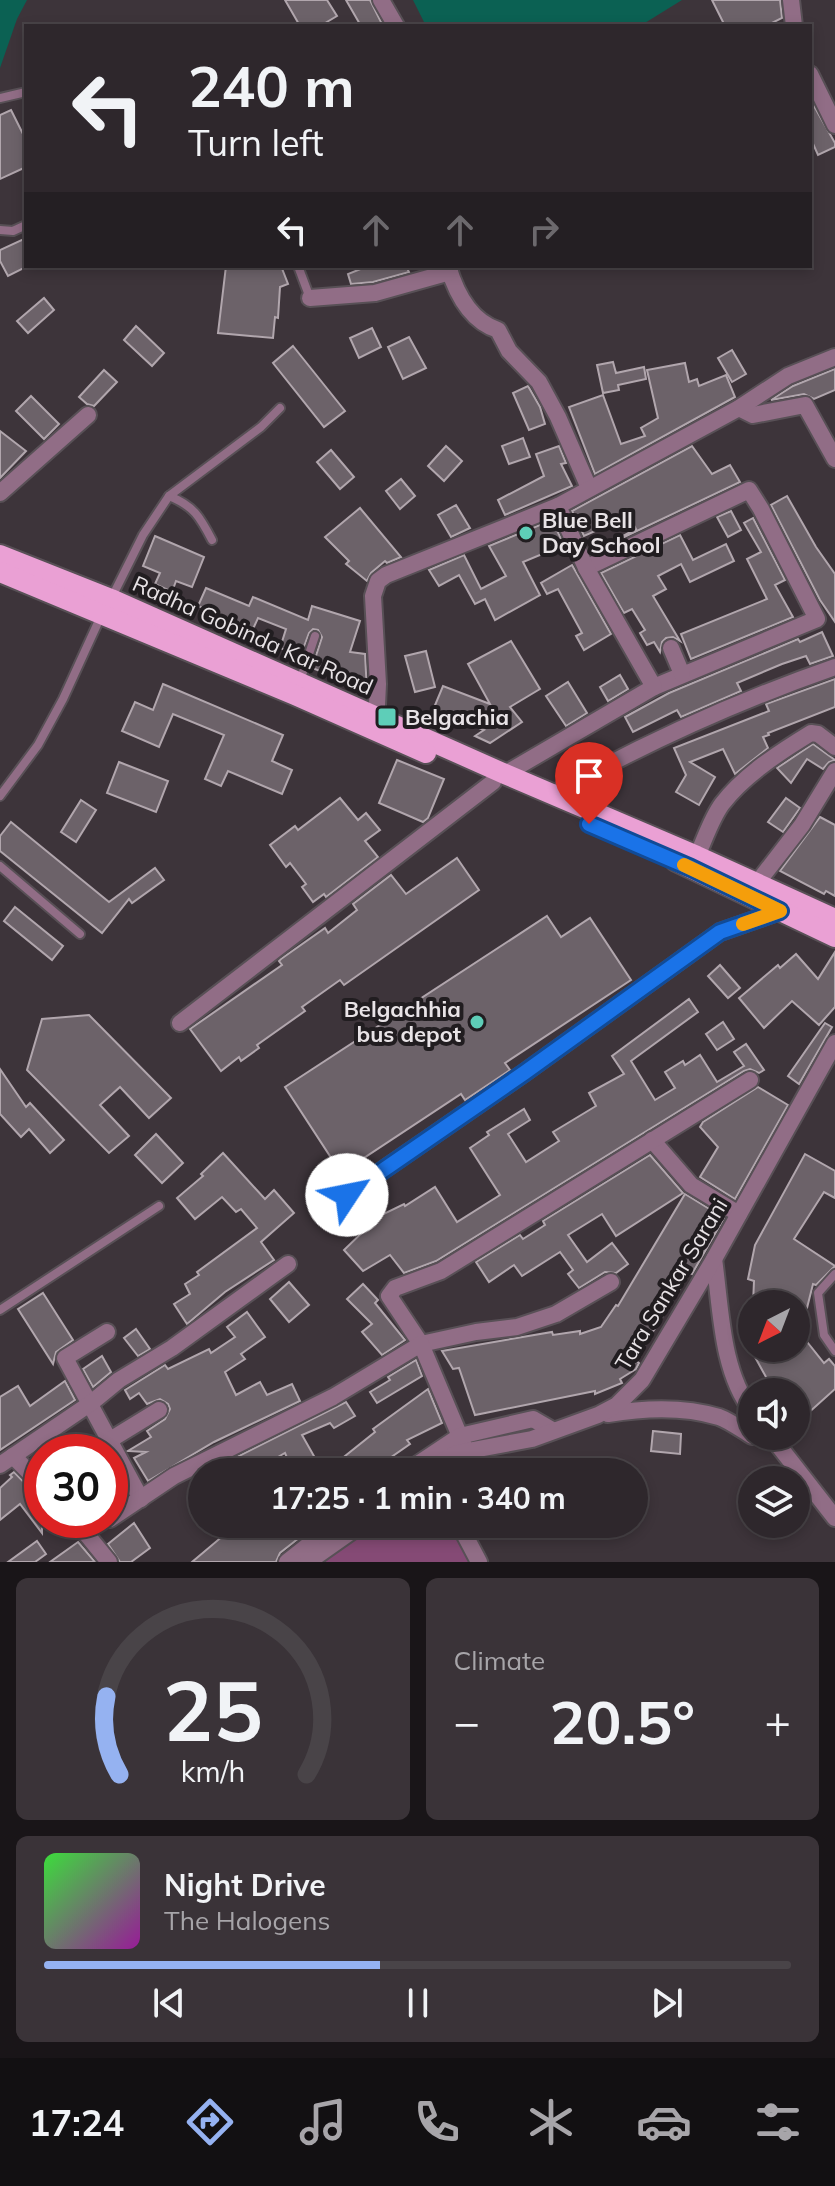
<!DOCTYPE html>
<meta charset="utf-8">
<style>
body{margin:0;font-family:Mulish,sans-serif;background:#3a3338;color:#f1f3f6;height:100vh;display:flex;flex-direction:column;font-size:30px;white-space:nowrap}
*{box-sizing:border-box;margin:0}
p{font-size:26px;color:#a7a5a9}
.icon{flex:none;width:44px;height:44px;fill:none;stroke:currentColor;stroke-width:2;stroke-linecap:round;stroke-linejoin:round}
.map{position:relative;height:1562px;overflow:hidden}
.sheet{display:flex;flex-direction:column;gap:16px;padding:16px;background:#191518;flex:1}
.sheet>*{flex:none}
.banner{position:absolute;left:24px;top:24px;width:788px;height:244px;border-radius:0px;box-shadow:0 4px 12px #0003,0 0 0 2px #494448;background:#2e272c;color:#f1f3f6;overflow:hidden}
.needle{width:52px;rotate:222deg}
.fabs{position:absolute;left:738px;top:1290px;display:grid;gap:16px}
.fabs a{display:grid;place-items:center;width:72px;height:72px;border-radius:50%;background:#2e272c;box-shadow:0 4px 12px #0003,0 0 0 2px #494448;font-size:40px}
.speed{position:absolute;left:24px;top:1434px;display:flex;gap:16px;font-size:40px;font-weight:700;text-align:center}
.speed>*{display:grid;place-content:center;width:104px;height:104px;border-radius:50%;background:#2e272c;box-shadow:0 4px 12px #0003,0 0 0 2px #494448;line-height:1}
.speed .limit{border:12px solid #d22;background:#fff;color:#111}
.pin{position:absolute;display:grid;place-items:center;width:68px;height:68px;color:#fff;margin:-82px -34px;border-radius:50% 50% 50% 0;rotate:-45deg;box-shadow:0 0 8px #0007}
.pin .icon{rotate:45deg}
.me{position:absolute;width:88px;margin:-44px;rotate:56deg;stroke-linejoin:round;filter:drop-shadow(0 0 6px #0008)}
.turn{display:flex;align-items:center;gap:28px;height:168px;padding:0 32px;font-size:36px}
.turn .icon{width:104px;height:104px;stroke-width:2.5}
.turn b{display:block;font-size:56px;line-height:68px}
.lanes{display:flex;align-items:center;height:76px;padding:0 32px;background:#0003;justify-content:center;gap:40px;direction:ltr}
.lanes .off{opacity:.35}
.big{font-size:60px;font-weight:700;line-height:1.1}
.sheet .card{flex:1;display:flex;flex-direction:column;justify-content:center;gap:12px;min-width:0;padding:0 28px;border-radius:12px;background:#3a3338}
.sheet .dial{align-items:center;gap:0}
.dial svg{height:208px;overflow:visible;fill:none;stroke:#494448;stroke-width:7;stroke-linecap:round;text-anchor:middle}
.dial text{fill:#f1f3f6;stroke:none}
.song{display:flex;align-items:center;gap:24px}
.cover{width:96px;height:96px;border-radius:12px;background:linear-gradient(135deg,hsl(120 70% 55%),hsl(300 70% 35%))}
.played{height:8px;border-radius:4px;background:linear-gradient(90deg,#95b2f1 45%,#494448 45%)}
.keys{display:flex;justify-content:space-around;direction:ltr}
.heat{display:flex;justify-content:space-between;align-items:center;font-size:44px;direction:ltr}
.sheet .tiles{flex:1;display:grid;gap:16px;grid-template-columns:1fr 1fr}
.card:last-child{grid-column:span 2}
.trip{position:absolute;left:188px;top:1458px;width:460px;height:80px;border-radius:40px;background:#2e272c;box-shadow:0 4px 12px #0003,0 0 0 2px #494448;font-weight:700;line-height:80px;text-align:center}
.dock{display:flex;height:128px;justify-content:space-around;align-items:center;background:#121012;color:#a7a5a9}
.dock .icon{width:56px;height:56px}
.dock .active{color:#95b2f1}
.dock b{font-size:36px;color:#f1f3f6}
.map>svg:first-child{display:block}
.green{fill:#854a75}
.water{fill:#0b6153}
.building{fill:#6c6269;stroke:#b1a6ad;stroke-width:2}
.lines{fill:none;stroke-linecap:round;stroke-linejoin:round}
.service-casing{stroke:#585056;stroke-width:12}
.minor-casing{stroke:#585056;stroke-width:20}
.tertiary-casing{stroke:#585056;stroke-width:20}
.primary-casing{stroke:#585056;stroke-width:24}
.service{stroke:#916d86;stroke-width:8}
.minor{stroke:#916d86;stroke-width:16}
.tertiary{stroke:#916d86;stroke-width:16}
.primary{stroke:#eaa0d4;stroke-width:20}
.route-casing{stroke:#114b97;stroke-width:20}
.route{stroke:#1a73e8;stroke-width:14}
.slow{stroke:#f59e0b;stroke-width:14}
.poi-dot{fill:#5eceb8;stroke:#211d20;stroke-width:3}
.labels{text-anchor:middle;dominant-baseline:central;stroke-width:8;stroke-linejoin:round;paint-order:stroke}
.poi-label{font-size:22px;font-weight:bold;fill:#e8e3e6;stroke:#211d20;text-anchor:start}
.street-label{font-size:22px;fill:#e8e3e6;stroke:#211d20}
</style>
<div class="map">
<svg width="835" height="1562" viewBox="0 0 835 1562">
<rect width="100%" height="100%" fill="#3d343a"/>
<!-- green -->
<polygon class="green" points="372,1524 448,1524 470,1562 325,1562"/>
<!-- water -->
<g class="water">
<polygon points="0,0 27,0 17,19 0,68"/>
<polygon points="413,0 682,0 640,26 426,26"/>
</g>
<!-- building -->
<g class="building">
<polygon points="285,0 327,0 337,16 320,26 300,26"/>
<polygon points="346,0 370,0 383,26 361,26"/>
<polygon points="712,0 780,0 782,18 766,26 725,26"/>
<polygon points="810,99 835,143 835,147 818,155 810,137"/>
<polygon points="11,110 26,140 26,167 0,179 0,115"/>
<polygon points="26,238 26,267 8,276 0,261 0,250"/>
<polygon points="226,266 281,266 288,284 280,287 278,318 275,317 273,338 218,333"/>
<polygon points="368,266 406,266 409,272 373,282 351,284 348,274"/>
<polygon points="44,298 54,310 28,333 17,321"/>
<polygon points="136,326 164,353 152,366 124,340"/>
<polygon points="372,328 381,347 359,358 350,338"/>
<polygon points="409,337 426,368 403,379 388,347"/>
<polygon points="293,346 345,411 324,427 273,363"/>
<polygon points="732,350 746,374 732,382 718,358"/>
<polygon points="613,362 616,373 644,367 646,379 618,385 619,390 603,393 597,365"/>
<polygon points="685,363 689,382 697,379 699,386 726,375 735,397 595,474 569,407 603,395 621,444 645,436 641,428 658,418 647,370"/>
<polygon points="835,369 835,390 814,399 804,394 771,400 793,386"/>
<polygon points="104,370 117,382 94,406 87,404 79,397"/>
<polygon points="528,386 540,407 545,424 529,430 513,393"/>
<polygon points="31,396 59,424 44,439 16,411"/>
<polygon points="0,431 26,451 0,478"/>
<polygon points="523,438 530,457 509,464 502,446"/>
<polygon points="446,446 462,461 444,481 428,466"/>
<polygon points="559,446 566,463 561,464 572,486 505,515 498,500 544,476 536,454"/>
<polygon points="692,446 712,474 730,465 740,482 601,548 636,529 629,516 584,536 572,511"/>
<polygon points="331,450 354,477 340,489 317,462"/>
<polygon points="401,479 415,496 400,509 386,491"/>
<polygon points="787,496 816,547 835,574 835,622 820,600 771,505"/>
<polygon points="456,505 470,528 451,537 438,515"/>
<polygon points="360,508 401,557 387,563 385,561 371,573 367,581 346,564 349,561 325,537"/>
<polygon points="731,511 741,530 728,537 717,517"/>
<polygon points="753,518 785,580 775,585 793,617 691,659 681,634 767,599 747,559 761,552 744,523"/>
<polygon points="552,520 564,545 523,562 540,595 495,620 485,599 475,604 459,575 439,586 429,570 464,555 481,589 506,576 489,546"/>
<polygon points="680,535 693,560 726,544 734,561 690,582 681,564 658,576 666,589 653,596 680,641 673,637 666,638 662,642 660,652 654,642 647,645 640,633 645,630 632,609 624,613 601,573"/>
<polygon points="155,536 204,557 192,587 176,581 172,592 155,584 160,573 143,566"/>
<polygon points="572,565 611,634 584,650 576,636 582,633 558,589 547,594 541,583"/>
<polygon points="206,588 249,606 253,597 308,620 312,606 360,621 350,652 365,654 367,692 347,688 348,682 312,668 322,637 318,630 313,629 309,633 298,663 301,655 280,648 286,629 258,618 253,629 198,606"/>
<polygon points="822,632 833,656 810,664 806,656 782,664 737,683 741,691 681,717 677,710 633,732 625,717 669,693 798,639 800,642"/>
<polygon points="511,641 540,689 510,707 522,722 490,743 475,736 484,730 433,710 443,686 490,704 468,664"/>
<polygon points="426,651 435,687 415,692 405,656"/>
<polygon points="620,675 628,689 608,701 600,687"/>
<polygon points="835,679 835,707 768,733 769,735 763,737 768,748 735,774 723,749 690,762 715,777 699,805 676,792 686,775 674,748 769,711 766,704"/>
<polygon points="568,682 587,713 566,726 546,696"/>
<polygon points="163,684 283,735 272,761 292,770 282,794 228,771 221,786 205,779 224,735 173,714 159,747 122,731 135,702 153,710"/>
<polygon points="813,744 835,760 829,762 823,769 807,759 791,783 777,768"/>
<polygon points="397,760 444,779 428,818 423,822 379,803"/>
<polygon points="119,762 168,781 156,812 107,793"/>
<polygon points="340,798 358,820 366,813 380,830 365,841 378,857 326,897 324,894 313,902 302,887 306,884 290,863 286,867 270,845 295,826 298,830"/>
<polygon points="786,798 800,808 783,832 768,822"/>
<polygon points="81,800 96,810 76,842 61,832"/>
<polygon points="820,817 835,825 835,896 826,891 824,894 780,871"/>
<polygon points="11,822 109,902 155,868 164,880 132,903 129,899 102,933 0,851 0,836"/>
<polygon points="457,858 479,890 344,985 340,980 302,1007 305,1011 257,1045 259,1048 241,1061 239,1057 221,1071 190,1029 282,965 279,961 281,959 325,928 328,933 357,910 353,904 391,875 406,894"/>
<polygon points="15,907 63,946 52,960 4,921"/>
<polygon points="547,916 561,937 590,918 631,980 505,1063 510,1070 465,1100 461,1094 341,1173 285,1087"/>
<polygon points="835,952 835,1007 819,1025 792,1001 764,1028 739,998 778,965 780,968 796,954 818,979"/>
<polygon points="720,965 740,988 728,998 708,976"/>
<polygon points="689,999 698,1012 631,1061 655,1100 675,1088 665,1072 683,1061 685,1065 700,1055 717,1082 744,1066 734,1052 746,1044 764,1070 759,1073 750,1069 744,1071 436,1261 404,1273 390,1255 363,1271 344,1250 370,1225 367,1222 404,1204 405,1206 435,1187 457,1222 500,1195 470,1148 489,1135 487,1132 524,1109 530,1120 508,1134 526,1162 559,1141 553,1132 596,1106 589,1093 624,1074 612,1056"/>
<polygon points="89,1015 171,1098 149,1118 120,1087 100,1105 129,1136 109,1153 27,1070 42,1019"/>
<polygon points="723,1022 734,1039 717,1050 706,1034"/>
<polygon points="825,1023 832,1027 799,1084 788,1076"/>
<polygon points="0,1069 26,1107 30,1103 64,1140 50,1153 29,1129 21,1137 0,1114"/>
<polygon points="758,1087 788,1105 735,1199 700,1177 718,1147 700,1127 703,1122"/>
<polygon points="156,1134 183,1163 162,1183 135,1155"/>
<polygon points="223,1153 265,1199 274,1190 294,1213 261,1242 274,1260 225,1292 187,1324 174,1304 190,1294 185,1284 199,1275 197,1272 257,1228 241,1209 236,1212 222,1197 195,1219 177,1198 203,1176 201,1174"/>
<polygon points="805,1154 835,1171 835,1198 824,1192 794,1239 835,1266 816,1285 813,1284 807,1308 796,1308 796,1304 753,1304 754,1281 748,1279 755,1245"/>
<polygon points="650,1155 683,1193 616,1236 602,1214 568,1235 587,1262 612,1243 628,1264 616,1273 605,1272 579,1288 568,1274 573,1270 560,1252 522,1276 514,1265 489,1282 476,1262 520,1235 523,1239 545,1225 543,1221"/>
<polygon points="685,1194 724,1218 692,1274 690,1273 635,1360 639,1363 636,1369 620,1379 622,1383 595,1394 595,1391 475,1415 459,1368 453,1369 442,1351 552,1332 553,1335 580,1331 580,1334 601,1327 616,1305 618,1306"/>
<polygon points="289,1282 309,1305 289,1322 270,1299"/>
<polygon points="363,1284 378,1300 375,1303 405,1340 382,1355 362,1332 372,1324 347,1299"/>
<polygon points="43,1293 73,1340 56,1352 53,1364 18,1309"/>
<polygon points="247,1312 265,1337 241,1354 245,1359 225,1372 236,1395 260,1382 267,1395 292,1384 300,1401 214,1442 148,1481 134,1458 146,1452 128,1451 151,1437 147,1431 165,1419 170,1409 168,1404 160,1399 147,1404 139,1393 130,1399 125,1390 165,1365 168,1369 209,1349 211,1353 235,1337 227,1327"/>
<polygon points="796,1328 824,1363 829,1359 835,1366 835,1389 796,1424 796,1392 778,1392 766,1377 750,1348 796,1348"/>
<polygon points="136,1329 150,1349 138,1356 124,1338"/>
<polygon points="102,1356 111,1372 93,1387 83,1369"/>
<polygon points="416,1360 422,1376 377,1403 370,1392 390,1380 388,1377"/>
<polygon points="65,1381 75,1400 0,1450 0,1397 18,1386 30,1406"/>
<polygon points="428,1389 442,1423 407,1440 410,1444 390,1458 393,1462 382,1472 325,1472 375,1432 373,1429"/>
<polygon points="346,1402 355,1416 334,1428 330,1423 302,1435 323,1472 293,1472 285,1453 261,1467 264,1472 207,1472"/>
<polygon points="653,1431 681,1434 680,1454 651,1451"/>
<polygon points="110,1465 126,1495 110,1506"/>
<polygon points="14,1472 34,1493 42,1496 42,1533 20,1504 0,1520 0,1488 12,1477 10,1475"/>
<polygon points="134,1523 150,1548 131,1562 120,1562 108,1544"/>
<polygon points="225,1524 265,1524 271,1531 280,1524 317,1524 280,1553 276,1562 192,1562 230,1530"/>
<polygon points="37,1541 46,1554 35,1562 8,1562"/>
<polygon points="78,1542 95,1562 50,1562"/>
</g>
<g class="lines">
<defs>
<g id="service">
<polyline points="0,98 26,92"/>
<polyline points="0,230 13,231 26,225"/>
<polyline points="298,266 310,298"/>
<path d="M169,496C194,506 200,517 212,540"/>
<polyline points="112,597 143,535 169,496 261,427 280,408"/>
<polyline points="300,681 315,636"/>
<polyline points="0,796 38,745 63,699 101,616"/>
<polyline points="0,866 80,934"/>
<polyline points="835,1274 818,1293 824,1335 835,1351"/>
<polyline points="0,1310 159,1206"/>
</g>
<g id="minor">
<polyline points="381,0 396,26"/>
<polyline points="791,0 794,26"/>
<polyline points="810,74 835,125"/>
<path d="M448,266C456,293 470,321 498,330L509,351L539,382L558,417L589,488"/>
<polyline points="310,298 375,293 450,272"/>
<polyline points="739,408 753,415 805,405 835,459"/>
<polyline points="0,493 88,415"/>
<polyline points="586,568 749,490 761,509 817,619 654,687"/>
<polyline points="671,648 682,674"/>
<polyline points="376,726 378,684 373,596 378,581 386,575 558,506 739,408 788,376 835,357"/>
<polyline points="505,774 654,687 586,568 558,506"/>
<path d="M553,794C643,744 737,701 835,667"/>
<path d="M697,856C705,839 711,819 722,804C744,775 780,752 811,733L818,734L835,747"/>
<polyline points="751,891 802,825 835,771"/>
<polyline points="180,1023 493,782"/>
<polyline points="652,1140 691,1185 739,1214"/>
<polyline points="322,1212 524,1073 720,932 780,911 783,906"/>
<polyline points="611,1282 556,1314 517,1327 476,1332 421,1344 389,1296 395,1288 441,1271 750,1080"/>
<polyline points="107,1332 65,1358 141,1499"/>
<polyline points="110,1440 159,1410"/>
<polyline points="13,1456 42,1485"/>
<polyline points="0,1465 91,1403 119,1380 172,1348 288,1264"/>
<polyline points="110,1519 174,1476 333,1397 421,1344 464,1446"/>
<polyline points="75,1520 109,1562"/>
</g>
<g id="tertiary">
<path d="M714,1259C721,1308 721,1371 752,1411"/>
<path d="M608,1414C644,1408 683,1406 719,1417C730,1421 742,1430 752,1436"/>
<polyline points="771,1436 835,1518"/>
<polyline points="406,1472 460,1436 533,1419 552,1430"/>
<polyline points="424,1472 457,1453 532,1439 598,1415 617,1405 642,1380 714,1259 835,1043"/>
<polyline points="459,1524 479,1562"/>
<polyline points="287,1562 335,1524"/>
<polyline points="308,1562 362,1524"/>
</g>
<g id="primary">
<polyline points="0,555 111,599 505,774 697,856 835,919"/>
<polyline points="0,572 295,695 426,753"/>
<polyline points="676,861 835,937"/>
</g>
</defs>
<!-- service casing -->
<use href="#service" class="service-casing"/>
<!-- minor casing -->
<use href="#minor" class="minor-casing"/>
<!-- tertiary casing -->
<use href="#tertiary" class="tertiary-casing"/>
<!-- primary casing -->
<use href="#primary" class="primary-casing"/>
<!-- service -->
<use href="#service" class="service"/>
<!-- minor -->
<use href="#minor" class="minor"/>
<!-- tertiary -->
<use href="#tertiary" class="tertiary"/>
<!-- primary -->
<use href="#primary" class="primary"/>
</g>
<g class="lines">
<defs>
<polyline id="route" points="347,1195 524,1073 720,932 780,911 691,868 589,824"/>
</defs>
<!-- route casing -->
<use href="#route" class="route-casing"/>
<!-- route -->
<use href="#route" class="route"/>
<!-- slow -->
<polyline class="slow" points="684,865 780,911 743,924"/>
</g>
<!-- markers -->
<g class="poi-dot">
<circle cx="526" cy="533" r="8"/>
<rect x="377" y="707" width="20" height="20" rx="4"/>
<circle cx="477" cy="1022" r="8"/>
</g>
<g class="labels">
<!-- poi labels -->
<g class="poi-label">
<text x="542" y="520">Blue Bell<tspan x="542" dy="25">Day School</tspan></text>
<text x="405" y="717">Belgachia</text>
<text x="461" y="1009" text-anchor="end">Belgachhia<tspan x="461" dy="25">bus depot</tspan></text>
</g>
<!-- street labels -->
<g class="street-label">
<text transform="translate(253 635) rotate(24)">Radha Gobinda Kar Road</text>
<text transform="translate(671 1284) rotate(-59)">Tara Sankar Sarani</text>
</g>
</g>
</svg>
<div class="fabs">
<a><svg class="needle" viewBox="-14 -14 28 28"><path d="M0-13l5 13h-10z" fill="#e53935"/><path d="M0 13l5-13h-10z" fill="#a7a5a9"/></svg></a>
<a><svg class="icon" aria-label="sound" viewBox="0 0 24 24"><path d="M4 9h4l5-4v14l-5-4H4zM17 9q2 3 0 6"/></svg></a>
<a><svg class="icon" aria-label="layers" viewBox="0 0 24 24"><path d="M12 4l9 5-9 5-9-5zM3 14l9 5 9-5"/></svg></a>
</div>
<div class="speed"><div class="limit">30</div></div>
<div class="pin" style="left:589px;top:824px;background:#d93025"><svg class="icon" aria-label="arrive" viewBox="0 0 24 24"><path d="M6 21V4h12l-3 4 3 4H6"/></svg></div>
<svg class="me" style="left:347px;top:1195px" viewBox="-20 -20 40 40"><circle r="19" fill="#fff"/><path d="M0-13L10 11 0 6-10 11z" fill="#1a73e8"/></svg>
<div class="trip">17:25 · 1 min · 340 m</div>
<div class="banner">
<div class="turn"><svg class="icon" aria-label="left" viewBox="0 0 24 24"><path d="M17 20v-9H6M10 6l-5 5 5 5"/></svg><div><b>240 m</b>Turn left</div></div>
<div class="lanes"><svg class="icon" aria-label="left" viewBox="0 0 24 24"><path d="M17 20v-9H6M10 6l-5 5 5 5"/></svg><svg class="icon off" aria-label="ahead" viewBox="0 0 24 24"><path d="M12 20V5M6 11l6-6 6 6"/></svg><svg class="icon off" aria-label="ahead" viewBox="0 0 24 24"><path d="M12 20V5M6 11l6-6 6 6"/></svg><svg class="icon off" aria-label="right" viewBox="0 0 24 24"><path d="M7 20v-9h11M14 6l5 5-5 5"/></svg></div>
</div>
</div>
<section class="sheet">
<div class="tiles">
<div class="card dial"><svg viewBox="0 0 100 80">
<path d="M14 69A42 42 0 1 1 86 69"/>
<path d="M14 69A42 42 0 0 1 9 39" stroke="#95b2f1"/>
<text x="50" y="56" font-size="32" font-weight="700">25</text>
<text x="50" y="72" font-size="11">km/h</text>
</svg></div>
<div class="card"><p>Climate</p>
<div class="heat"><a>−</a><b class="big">20.5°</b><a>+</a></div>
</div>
<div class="card">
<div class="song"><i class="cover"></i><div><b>Night Drive</b><p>The Halogens</p></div></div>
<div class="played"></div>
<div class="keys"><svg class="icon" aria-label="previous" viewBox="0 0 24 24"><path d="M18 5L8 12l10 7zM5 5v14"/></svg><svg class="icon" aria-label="pause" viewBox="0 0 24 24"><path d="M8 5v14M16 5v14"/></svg><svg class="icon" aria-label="next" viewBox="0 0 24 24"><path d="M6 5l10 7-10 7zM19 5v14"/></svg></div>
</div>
</div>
</section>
<nav class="dock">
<b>17:24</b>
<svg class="icon active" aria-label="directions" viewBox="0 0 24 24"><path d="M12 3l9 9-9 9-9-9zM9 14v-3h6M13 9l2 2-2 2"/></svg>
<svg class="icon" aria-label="music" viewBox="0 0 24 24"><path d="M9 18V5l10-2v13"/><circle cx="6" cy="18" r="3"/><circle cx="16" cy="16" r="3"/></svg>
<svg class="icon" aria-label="phone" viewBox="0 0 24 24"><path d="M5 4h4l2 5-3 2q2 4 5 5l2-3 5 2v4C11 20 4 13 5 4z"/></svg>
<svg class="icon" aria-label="climate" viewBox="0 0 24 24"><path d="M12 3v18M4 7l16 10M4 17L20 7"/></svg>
<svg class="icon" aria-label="car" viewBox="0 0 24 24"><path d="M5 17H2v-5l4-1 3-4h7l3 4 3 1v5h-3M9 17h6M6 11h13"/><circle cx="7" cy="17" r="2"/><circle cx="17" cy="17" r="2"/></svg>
<svg class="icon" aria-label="filters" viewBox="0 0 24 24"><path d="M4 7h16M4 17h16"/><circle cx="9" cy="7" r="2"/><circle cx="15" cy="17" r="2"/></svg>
</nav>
